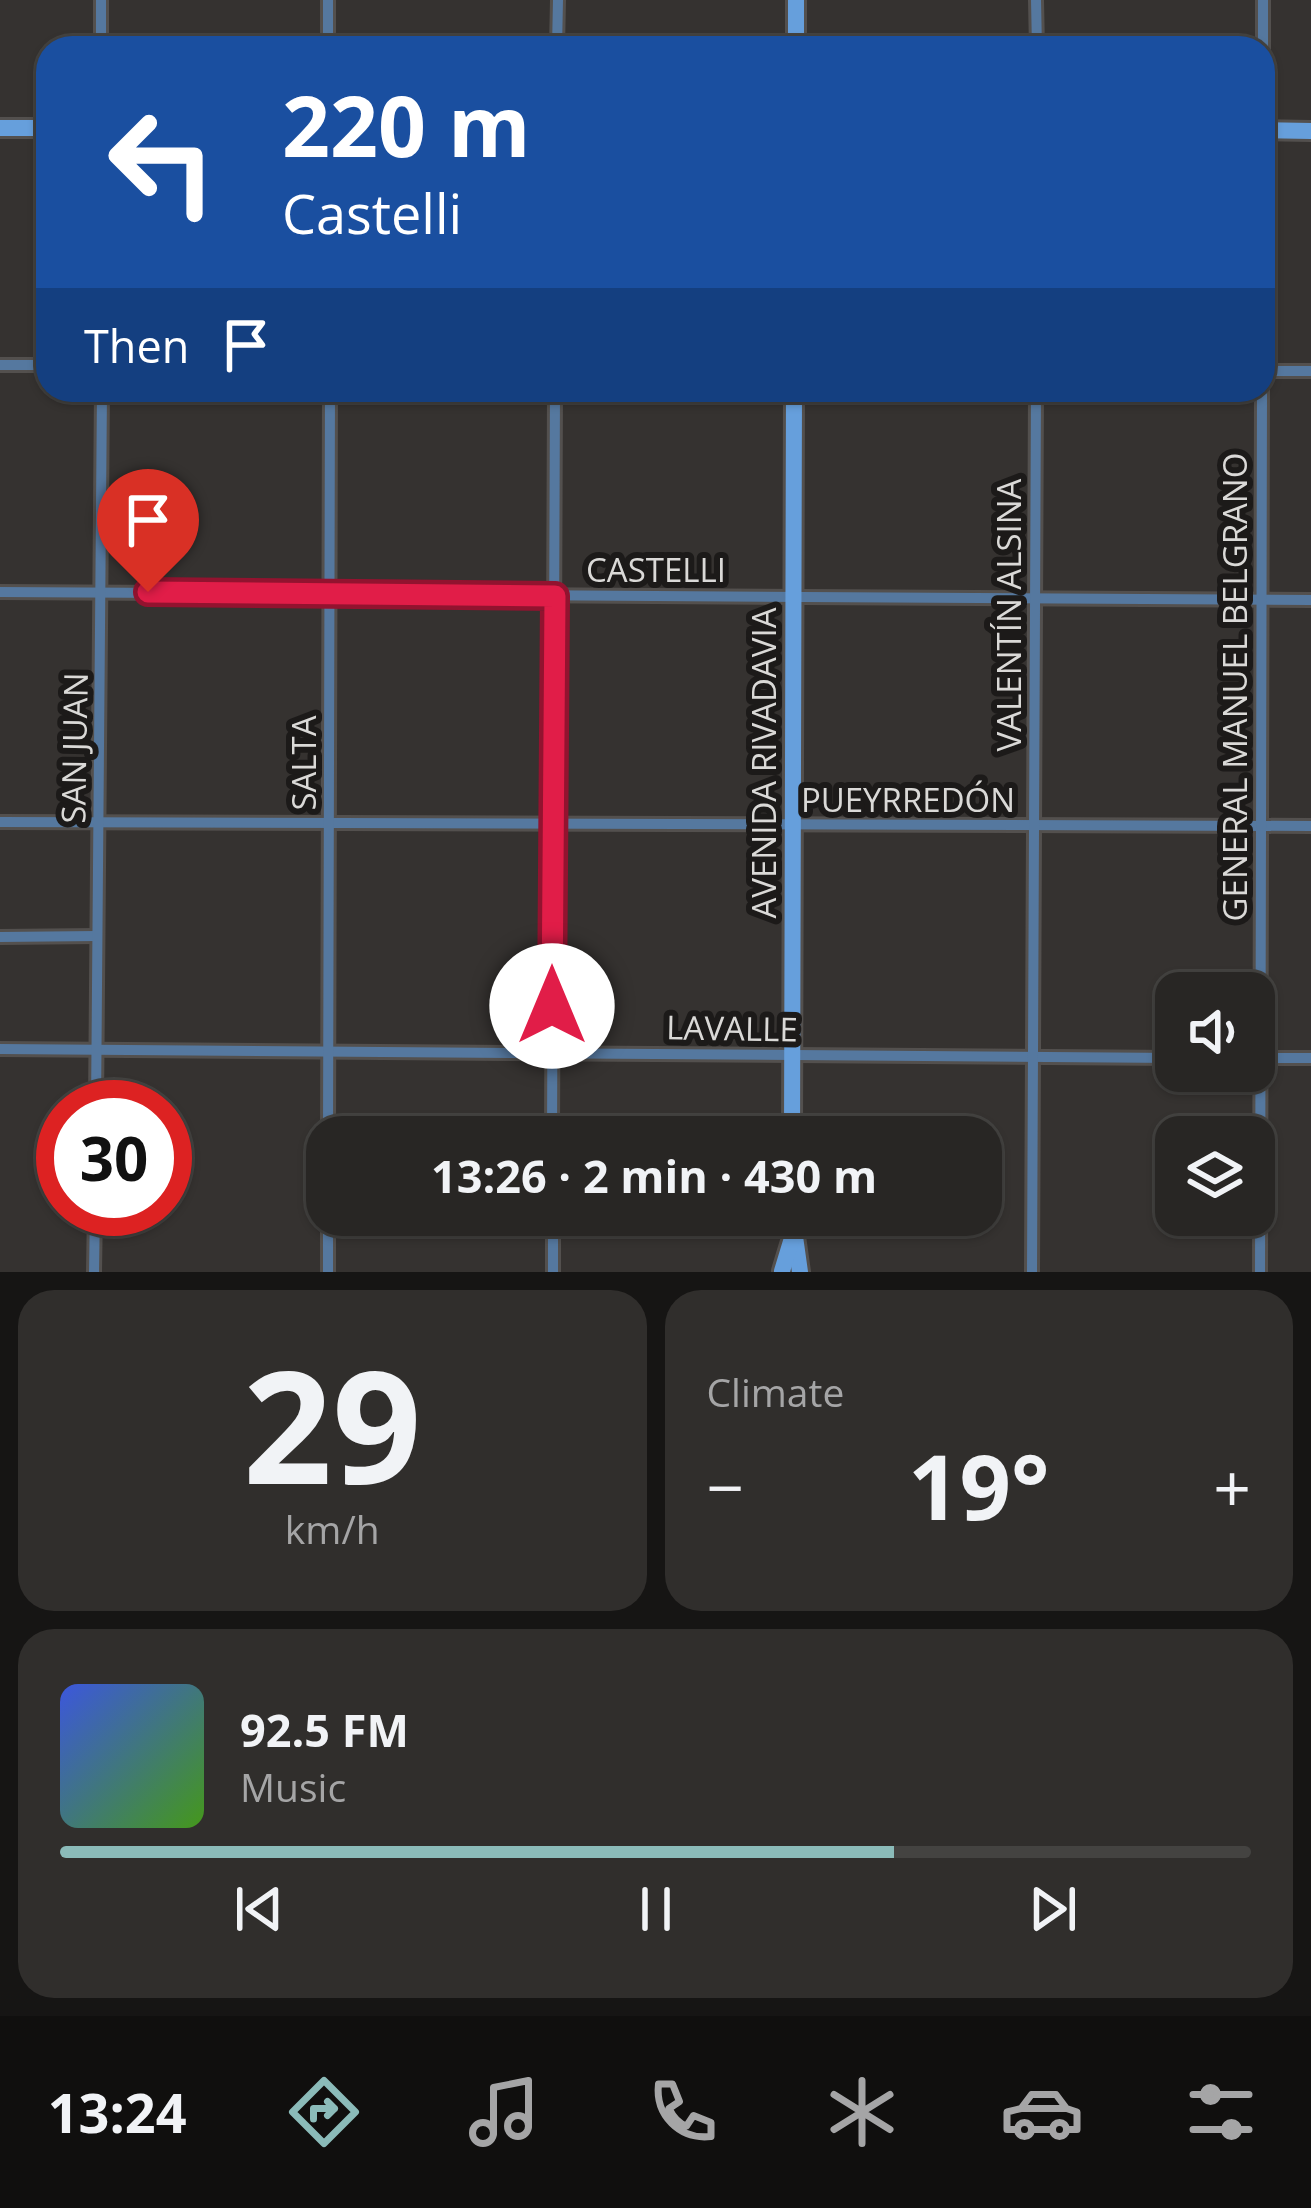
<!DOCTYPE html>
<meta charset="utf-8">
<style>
body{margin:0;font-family:"Open Sans",sans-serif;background:#302e2c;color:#f1f3f6;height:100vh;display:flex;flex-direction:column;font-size:45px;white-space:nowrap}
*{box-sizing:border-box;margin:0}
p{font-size:39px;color:#a5a5a6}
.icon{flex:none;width:66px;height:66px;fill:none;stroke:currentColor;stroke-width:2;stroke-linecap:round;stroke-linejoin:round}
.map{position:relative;height:1272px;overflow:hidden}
.panel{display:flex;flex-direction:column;gap:18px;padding:18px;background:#161514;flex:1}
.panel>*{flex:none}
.hud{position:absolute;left:36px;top:36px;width:1239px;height:366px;border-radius:36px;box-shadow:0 3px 9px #0004,0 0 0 3px #444341;background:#1a4fa0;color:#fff;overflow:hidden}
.tools{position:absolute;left:1155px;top:972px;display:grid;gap:24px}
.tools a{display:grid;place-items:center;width:120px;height:120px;border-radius:24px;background:#282624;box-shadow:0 3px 9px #0004,0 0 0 3px #444341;font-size:60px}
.speed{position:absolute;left:36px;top:1080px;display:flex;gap:24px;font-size:60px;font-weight:700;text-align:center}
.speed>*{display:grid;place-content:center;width:156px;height:156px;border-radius:50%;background:#282624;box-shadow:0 3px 9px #0004,0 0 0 3px #444341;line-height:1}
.speed .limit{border:18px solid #d22;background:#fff;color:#111}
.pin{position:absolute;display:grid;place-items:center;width:102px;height:102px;color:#fff;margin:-123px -51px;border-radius:50% 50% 50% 0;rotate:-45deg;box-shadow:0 0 12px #0007}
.pin .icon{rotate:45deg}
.me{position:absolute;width:132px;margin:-66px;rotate:0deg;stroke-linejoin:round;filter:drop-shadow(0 0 9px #0008)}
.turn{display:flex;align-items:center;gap:42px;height:252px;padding:0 48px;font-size:54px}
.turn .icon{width:156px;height:156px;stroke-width:2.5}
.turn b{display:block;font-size:84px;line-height:102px}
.then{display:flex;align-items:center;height:114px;padding:0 48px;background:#0003;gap:24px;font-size:45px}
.big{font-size:90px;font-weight:700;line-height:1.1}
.panel .card{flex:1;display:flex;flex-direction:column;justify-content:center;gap:18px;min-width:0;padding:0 42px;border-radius:36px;background:#302e2c}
.panel .dial{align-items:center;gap:0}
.dial b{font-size:156px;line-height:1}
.song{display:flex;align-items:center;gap:36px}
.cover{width:144px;height:144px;border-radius:18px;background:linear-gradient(135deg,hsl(230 70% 55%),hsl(100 70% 35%))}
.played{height:12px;border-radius:6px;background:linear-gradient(90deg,#8bbbb9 70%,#444341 70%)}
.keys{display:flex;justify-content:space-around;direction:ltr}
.heat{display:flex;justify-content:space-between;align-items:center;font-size:66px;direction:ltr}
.panel .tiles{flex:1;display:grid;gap:18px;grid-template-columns:1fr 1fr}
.card:last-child{grid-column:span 2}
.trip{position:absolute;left:306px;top:1116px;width:696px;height:120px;border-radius:36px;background:#282624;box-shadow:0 3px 9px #0004,0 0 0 3px #444341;font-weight:700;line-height:120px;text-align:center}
.tabs{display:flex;height:192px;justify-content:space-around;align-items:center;background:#100f0e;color:#a5a5a6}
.tabs .icon{width:84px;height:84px}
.tabs .active{color:#8bbbb9}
.tabs b{font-size:54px;color:#f1f3f6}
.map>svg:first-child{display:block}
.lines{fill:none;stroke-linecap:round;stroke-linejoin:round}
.street-casing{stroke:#53504e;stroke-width:16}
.secondary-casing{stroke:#53504e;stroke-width:22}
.street{stroke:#55789f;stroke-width:10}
.secondary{stroke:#669fdc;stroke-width:16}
.route-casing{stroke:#92132f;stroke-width:30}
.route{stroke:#e11d48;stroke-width:21}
.labels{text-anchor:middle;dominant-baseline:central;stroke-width:12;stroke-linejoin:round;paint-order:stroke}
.street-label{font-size:33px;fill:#dad9d7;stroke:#1c1a19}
</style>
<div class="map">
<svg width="1311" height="1272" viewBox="0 0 1311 1272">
<rect width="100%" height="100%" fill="#353230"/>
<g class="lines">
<defs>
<g id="street">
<polyline points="101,0 101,48"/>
<polyline points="328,0 328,48"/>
<polyline points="1036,0 1037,48"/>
<polyline points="557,48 558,0"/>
<polyline points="1263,49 1263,0"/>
<polyline points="0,365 48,365"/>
<polyline points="1263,371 1311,371"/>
<polyline points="0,592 1311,600"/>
<polyline points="0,822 1311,826"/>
<polyline points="0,937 97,936"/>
<polyline points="0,1049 1176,1058"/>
<polyline points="1254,1058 1311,1058"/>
<polyline points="96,1107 102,390"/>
<polyline points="328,1137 330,390"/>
<polyline points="552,1137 555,390"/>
<polyline points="328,1215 328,1272"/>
<polyline points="553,1215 553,1272"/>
<polyline points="94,1272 95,1209"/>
<polyline points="1032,1272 1036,390"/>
<polyline points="1260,1272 1262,390"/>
</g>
<g id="secondary">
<polyline points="796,48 796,0"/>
<polyline points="0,128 48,128"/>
<polyline points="1263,130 1311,131"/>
<polyline points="792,1137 794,390"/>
<polyline points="792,1215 800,1272"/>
<polyline points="782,1271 792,1238"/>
</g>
</defs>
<!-- street casing -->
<use href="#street" class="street-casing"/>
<!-- secondary casing -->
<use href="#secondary" class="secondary-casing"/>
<!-- street -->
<use href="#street" class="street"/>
<!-- secondary -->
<use href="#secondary" class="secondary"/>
</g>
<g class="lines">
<defs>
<polyline id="route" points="148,592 555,596 552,1006"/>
</defs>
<!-- route casing -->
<use href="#route" class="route-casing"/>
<!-- route -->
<use href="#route" class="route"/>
</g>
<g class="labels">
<!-- street labels -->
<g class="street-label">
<text x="656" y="569">CASTELLI</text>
<text transform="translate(1008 615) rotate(-90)">VALENTÍN ALSINA</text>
<text transform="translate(1234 687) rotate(-90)">GENERAL MANUEL BELGRANO</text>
<text transform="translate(74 748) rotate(-89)">SAN JUAN</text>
<text transform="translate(303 763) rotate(-90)">SALTA</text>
<text transform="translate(763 763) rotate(-90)">AVENIDA RIVADAVIA</text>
<text x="908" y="799">PUEYRREDÓN</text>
<text transform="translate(732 1028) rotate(1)">LAVALLE</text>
</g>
</g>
</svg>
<div class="tools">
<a><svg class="icon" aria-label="sound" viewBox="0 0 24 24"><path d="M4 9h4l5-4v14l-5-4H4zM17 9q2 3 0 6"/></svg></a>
<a><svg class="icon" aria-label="layers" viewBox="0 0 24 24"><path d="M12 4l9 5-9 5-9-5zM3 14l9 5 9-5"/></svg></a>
</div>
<div class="speed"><div class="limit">30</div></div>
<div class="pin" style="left:148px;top:592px;background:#d93025"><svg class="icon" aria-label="arrive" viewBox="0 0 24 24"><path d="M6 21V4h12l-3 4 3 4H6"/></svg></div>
<svg class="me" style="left:552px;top:1006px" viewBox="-20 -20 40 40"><circle r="19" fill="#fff"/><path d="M0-13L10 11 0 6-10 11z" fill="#e11d48"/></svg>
<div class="trip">13:26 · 2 min · 430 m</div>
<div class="hud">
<div class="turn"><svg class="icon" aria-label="left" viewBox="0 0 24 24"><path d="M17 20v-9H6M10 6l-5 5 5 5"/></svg><div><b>220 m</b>Castelli</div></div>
<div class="then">Then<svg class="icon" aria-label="arrive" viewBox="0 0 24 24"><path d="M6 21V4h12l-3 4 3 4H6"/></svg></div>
</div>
</div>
<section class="panel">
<div class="tiles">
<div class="card dial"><b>29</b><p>km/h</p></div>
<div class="card"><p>Climate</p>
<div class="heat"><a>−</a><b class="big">19°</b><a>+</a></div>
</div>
<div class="card">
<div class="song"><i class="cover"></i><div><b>92.5 FM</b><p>Music</p></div></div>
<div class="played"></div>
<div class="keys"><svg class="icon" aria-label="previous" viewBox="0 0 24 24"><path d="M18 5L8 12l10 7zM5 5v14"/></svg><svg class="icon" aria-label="pause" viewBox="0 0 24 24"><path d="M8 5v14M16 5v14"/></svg><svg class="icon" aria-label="next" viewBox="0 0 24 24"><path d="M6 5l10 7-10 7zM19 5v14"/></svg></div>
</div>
</div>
</section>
<nav class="tabs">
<b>13:24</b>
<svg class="icon active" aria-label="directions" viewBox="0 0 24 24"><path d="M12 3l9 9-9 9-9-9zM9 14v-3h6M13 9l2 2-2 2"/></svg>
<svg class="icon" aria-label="music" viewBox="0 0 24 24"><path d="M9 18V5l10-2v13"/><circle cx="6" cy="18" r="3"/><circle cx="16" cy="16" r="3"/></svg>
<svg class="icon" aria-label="phone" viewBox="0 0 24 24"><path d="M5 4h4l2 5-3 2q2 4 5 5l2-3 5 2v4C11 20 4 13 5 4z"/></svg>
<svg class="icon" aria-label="climate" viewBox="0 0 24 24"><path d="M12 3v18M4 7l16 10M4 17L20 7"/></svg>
<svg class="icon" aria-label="car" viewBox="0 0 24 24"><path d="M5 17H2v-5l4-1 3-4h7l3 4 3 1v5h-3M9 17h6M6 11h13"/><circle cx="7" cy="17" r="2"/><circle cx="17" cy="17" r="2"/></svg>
<svg class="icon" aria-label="filters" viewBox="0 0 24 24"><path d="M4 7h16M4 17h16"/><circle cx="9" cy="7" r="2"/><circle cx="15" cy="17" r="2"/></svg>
</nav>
